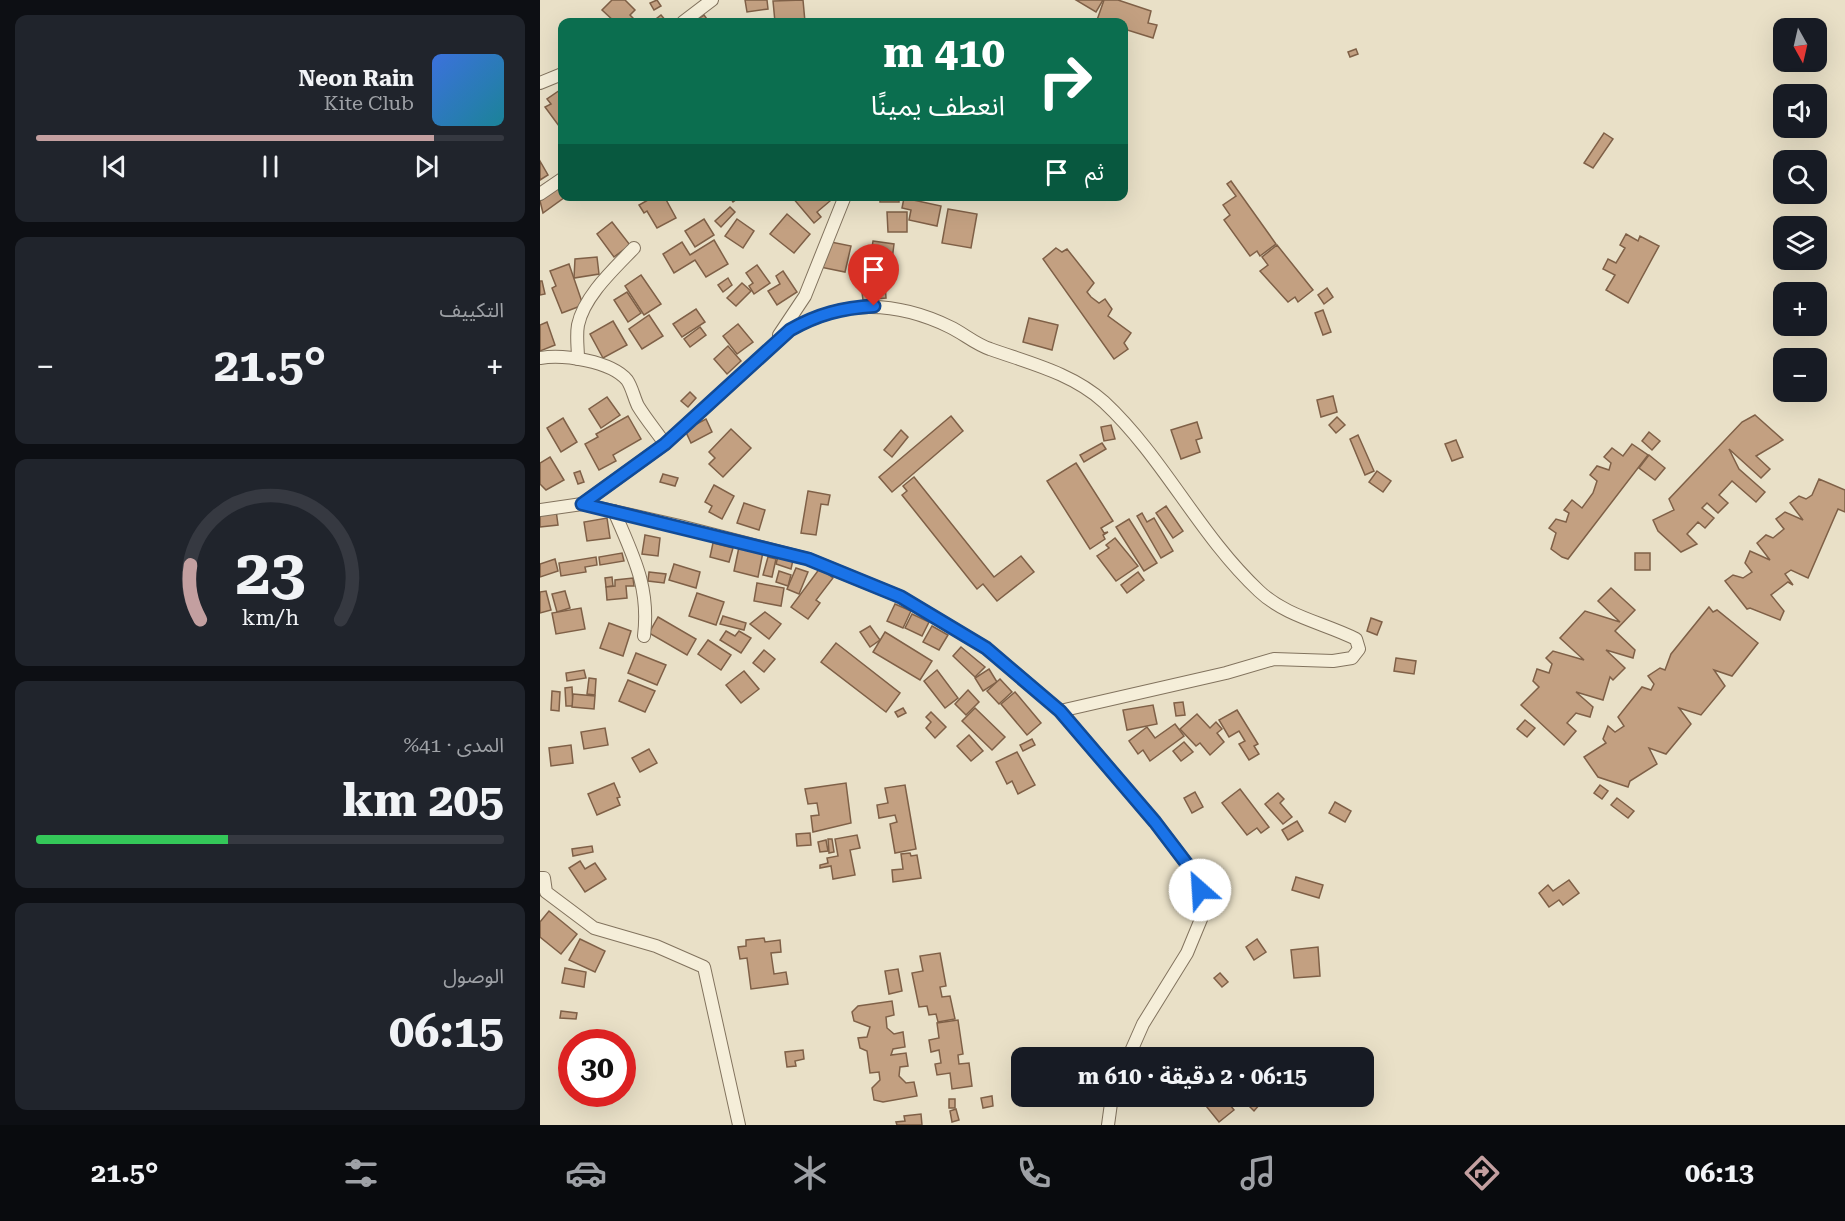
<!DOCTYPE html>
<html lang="ar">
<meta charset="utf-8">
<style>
body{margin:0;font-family:"Roboto Serif","Noto Sans Arabic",serif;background:#20242c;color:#f1f3f6;direction:rtl;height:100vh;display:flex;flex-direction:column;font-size:22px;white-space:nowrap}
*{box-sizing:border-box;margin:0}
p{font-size:20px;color:#9ea1a6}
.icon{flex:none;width:33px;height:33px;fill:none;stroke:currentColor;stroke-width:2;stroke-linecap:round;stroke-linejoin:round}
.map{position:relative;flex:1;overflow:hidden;direction:ltr}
.drawer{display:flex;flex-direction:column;gap:15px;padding:15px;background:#0d0f14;width:540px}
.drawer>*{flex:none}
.banner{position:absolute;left:18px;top:18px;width:570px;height:183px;border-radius:12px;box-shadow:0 6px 24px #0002;direction:rtl;background:#0b6e4f;color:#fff;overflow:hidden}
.needle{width:39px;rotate:172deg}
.buttons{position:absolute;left:1233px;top:18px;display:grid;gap:12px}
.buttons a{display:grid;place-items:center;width:54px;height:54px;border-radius:12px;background:#171b24;box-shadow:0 6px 24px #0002;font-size:30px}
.speed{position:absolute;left:18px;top:1029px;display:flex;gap:12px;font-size:30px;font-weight:700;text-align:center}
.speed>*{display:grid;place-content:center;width:78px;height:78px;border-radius:50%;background:#171b24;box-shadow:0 6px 24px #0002;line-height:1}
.speed .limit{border:9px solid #d22;background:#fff;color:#111}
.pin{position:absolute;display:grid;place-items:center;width:51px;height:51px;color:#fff;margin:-62px -26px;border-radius:50% 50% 50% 0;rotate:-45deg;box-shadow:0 0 6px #0007}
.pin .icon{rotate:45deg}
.me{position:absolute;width:66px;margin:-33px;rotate:334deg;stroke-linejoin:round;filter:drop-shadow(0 0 4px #0008)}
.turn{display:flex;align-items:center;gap:21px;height:126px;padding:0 24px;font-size:27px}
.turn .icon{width:78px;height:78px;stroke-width:2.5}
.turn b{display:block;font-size:42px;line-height:51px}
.then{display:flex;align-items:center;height:57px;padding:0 24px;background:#0003;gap:12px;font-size:22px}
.big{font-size:45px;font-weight:700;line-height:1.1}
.drawer .widget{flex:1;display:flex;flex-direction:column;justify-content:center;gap:9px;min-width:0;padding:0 21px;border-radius:12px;background:#20242c}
.drawer .dial{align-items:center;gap:0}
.dial svg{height:156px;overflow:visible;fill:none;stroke:#363941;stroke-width:7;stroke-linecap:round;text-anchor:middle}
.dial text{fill:#f1f3f6;stroke:none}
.song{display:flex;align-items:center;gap:18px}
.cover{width:72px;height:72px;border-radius:9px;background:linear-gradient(135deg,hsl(220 70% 55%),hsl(190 70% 35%))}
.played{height:6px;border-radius:3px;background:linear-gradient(90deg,#c39fa0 85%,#363941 85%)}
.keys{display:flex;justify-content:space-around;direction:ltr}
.heat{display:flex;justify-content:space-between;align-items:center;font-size:33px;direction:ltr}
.charge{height:9px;border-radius:4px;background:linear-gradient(90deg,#34c759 41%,#363941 0)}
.trip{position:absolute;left:471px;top:1047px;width:363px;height:60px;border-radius:12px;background:#171b24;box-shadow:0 6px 24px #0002;font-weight:700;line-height:60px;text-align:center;direction:rtl}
.menu{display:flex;height:96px;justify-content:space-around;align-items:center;background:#090b0e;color:#9ea1a6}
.menu .icon{width:42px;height:42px}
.menu .current{color:#c39fa0}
.menu b{font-size:27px;color:#f1f3f6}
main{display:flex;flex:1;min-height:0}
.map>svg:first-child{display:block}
.building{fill:#c3a081;stroke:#7f6047;stroke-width:1.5}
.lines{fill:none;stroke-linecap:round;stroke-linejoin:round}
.minor-casing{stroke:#82735e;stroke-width:14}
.minor{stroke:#f5eed9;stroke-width:12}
.route-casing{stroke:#114b97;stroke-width:15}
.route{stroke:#1a73e8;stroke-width:10}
</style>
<main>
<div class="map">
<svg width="1305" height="1125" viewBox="0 0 1305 1125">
<rect width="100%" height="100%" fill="#e9e0c7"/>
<!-- building -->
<g class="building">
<polygon points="72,0 85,0 95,10 90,15 96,21 75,22 62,10"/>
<polygon points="117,0 121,6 114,10 110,3"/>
<polygon points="205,0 227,0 228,9 207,12"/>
<polygon points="263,0 265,22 235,22 233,1"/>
<polygon points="536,0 563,0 556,12"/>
<polygon points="564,0 578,0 611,11 608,23 617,25 613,38 584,29 584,22 557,20"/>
<polygon points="121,15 127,22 112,22"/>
<polygon points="164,15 169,22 153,22"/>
<polygon points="816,49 818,54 810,57 808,52"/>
<polygon points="20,90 22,94 22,124 19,126 5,107 11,104 7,99"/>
<polygon points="1064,133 1073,139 1053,168 1044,163"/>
<polygon points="0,161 8,175 0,180"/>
<polygon points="691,181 736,244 720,256 717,251 710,256 684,220 690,215 683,205 696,196 687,184"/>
<polygon points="19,188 25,197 3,213 0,201"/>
<polygon points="115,196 124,196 136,218 117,228 107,211 104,213 99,205"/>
<polygon points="189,196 201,196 193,202"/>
<polygon points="286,196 290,201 277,212 281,217 274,223 252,197"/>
<rect x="340" y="196" width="19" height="6"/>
<polygon points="364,198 401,206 397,226 369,220 371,210 362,208"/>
<polygon points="190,207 195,212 181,227 175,221"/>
<polygon points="408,209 437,214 431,248 402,243"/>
<polygon points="347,212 367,212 367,232 348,232"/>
<polygon points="247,214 270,234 254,253 230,234"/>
<polygon points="164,219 174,235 155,247 145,231"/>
<polygon points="197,219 214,231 203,248 185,236"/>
<polygon points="72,222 90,245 74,257 57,234"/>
<polygon points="1086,234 1098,241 1100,236 1119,246 1088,303 1066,290 1075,275 1063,269 1068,259 1076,263 1085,248 1080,245"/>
<polygon points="174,240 188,264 166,277 155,260 134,273 123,254 142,242 150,255"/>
<polygon points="286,241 311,246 305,272 280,267"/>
<polygon points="333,241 354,244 352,260 347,259 344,277 315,273 318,252 331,254"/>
<polygon points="737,245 773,290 758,302 755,297 748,302 720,271 728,265 722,257"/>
<polygon points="516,248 522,252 527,249 554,283 547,292 551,297 559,303 565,299 572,309 568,316 591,333 584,343 588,349 574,359 503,259"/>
<polygon points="57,257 59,274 34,278 35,259"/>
<polygon points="29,264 43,305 22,313 12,288 16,286 10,271"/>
<polygon points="217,265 230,283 214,294 209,286 213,283 206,273"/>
<polygon points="243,271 257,292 237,305 228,291 240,284 236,276"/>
<polygon points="101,275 121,304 104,315 85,286"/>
<polygon points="188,278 192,285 183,292 178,285"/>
<polygon points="0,281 2,281 5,294 0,295"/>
<polygon points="202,283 211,291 196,306 187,298"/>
<polygon points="345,283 346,298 323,300 321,285"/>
<polygon points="787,288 793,297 784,304 778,295"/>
<polygon points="87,292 101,313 88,322 74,300"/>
<polygon points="156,309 165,322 142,337 133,324"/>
<polygon points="783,310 791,332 783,335 775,313"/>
<polygon points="109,315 123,336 102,349 89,329"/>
<polygon points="489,318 518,325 512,350 483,342"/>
<polygon points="73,321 87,345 63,358 50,334"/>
<polygon points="7,322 15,345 0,351 0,325"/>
<polygon points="198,324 213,342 197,354 183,336"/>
<polygon points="160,327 166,335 150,347 144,339"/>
<polygon points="188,346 201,361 187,374 174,359"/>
<polygon points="150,392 156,398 148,407 141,401"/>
<polygon points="793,396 797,412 781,417 777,400"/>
<polygon points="67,397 80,415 61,428 49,409"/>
<polygon points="1215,415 1243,440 1216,456 1230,469 1221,478 1189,449 1199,469 1225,492 1216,502 1192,481 1179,495 1188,503 1178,513 1167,503 1162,508 1174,518 1165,528 1158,522 1147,534 1157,544 1141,552 1118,531 1113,520 1134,510 1129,499 1202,422"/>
<polygon points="88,416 101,439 73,455 76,461 59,470 45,444 58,437 56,434"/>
<polygon points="411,416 423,431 352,492 339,477"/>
<polygon points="797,417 805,425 796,433 789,425"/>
<polygon points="23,418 37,442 21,452 7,428"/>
<polygon points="166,419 172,432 151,443 145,430"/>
<polygon points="657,422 662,438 656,440 660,452 641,459 631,430"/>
<polygon points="571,425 575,439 564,441 561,427"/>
<polygon points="191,429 211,448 183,477 169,464 175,458 169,452"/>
<polygon points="361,430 368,437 352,457 344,450"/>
<polygon points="1109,432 1120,441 1112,450 1102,441"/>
<polygon points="818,435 834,471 825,475 810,439"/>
<polygon points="916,440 923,457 912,461 905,444"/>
<polygon points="562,443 566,449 544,462 540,455"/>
<polygon points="1092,444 1108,455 1028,559 1022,557 1011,549 1016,533 1009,528 1016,519 1026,522 1029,513 1024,510 1032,500 1042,508 1053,493 1057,481 1050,475 1057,466 1069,470 1071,463 1064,457 1072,448 1083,456"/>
<polygon points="1109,455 1125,468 1115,480 1099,468"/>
<polygon points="10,457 24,480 6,490 0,484 0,463"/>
<polygon points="536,463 573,521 561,528 564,533 568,532 563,535 565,539 550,549 507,481"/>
<polygon points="40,471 44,482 38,484 34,473"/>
<polygon points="837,471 851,481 843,492 829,482"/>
<polygon points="123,474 138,478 135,486 120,482"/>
<polygon points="374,477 454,577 481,556 494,572 457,601 443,584 437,589 362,495 367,491 363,486"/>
<polygon points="1279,479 1305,490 1305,512 1298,509 1268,578 1251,570 1245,574 1253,585 1248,582 1231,595 1244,611 1240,620 1210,608 1207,609 1185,581 1193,575 1203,578 1212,572 1205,563 1210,551 1230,560 1217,543 1226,535 1233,538 1244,529 1236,519 1245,512 1263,520 1250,503 1259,496 1266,499 1272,495"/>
<polygon points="174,485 194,496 182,519 169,512 172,506 165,502"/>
<polygon points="268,491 290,495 288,505 281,504 276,535 261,533"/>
<polygon points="204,503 225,510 219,530 197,523"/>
<polygon points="626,506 643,531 633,538 616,513"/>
<polygon points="16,510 18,525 0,527 0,512"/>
<polygon points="602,513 607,522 614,518 633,551 621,558 597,516"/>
<polygon points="67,518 70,538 47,541 44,522"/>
<polygon points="589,519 617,563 604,571 576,527"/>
<polygon points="105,535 120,538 118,556 102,554"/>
<polygon points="575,538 598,566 576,581 557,556 569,548 566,545"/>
<polygon points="173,543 193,548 189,562 170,557"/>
<polygon points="199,547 223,552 218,577 194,571"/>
<polygon points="82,553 84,561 60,565 59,557"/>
<rect x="1095" y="553" width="15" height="17"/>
<polygon points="238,556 253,560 251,569 236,564"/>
<polygon points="56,557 57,565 45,567 46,572 21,576 19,563"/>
<polygon points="228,557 236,559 232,577 223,575"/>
<polygon points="15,559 18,571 0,577 0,564"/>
<polygon points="134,564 160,572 156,588 129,580"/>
<polygon points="256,568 268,572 259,594 247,589"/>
<polygon points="280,568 293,578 276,600 280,603 268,619 251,607"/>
<polygon points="239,571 251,575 248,586 236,582"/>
<polygon points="109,572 126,574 124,583 108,581"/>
<polygon points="598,572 604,580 587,593 581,585"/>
<polygon points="72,577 73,586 66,587 65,578"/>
<polygon points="93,578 94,586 86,586 87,598 67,600 66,587 75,586 75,580"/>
<polygon points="217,583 244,588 241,606 214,601"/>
<polygon points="1071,588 1095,610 1075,631 1095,650 1093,658 1066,650 1085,668 1073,680 1070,677 1063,700 1036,692 1053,707 1050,717 1036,713 1027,723 1036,731 1024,745 981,705 999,687 993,681 997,669 1009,673 1012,664 1006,658 1013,651 1044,660 1020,638 1045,611 1080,622 1058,601"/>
<polygon points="6,591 11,610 0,613 0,592"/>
<polygon points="25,591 30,608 17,612 12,594"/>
<polygon points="157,593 184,602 176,625 149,616"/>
<polygon points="355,604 371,611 363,628 347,621"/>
<polygon points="1169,607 1173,612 1177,610 1218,643 1192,676 1174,670 1185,686 1161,715 1139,708 1151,724 1126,754 1109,748 1117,764 1090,781 1088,787 1058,777 1044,757 1066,743 1063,739 1068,726 1075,732 1084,726 1078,717 1102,687 1111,690 1114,684 1108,676 1120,668 1125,670 1131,654"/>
<polygon points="41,608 45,629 16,634 12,613"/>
<polygon points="225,612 241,624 229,639 210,624"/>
<polygon points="372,614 389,622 382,636 365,628"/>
<polygon points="183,616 206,623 204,630 180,624"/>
<polygon points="118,617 156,639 147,655 109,633"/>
<polygon points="831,618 842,622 837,635 827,631"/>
<polygon points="69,623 91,631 83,656 60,648"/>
<polygon points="330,626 340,640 330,647 320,632"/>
<polygon points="392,626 408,635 399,650 383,642"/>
<polygon points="186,631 195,636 199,631 211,638 201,653 180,640"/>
<polygon points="345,632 392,661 380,680 333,652"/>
<polygon points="168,640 191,655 181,670 158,654"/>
<polygon points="296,643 360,693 346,712 281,662"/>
<polygon points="421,647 445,667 435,677 413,656"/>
<polygon points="224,650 235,659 224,672 213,663"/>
<polygon points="96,653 126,665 117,685 88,673"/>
<polygon points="856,658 876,661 874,674 854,671"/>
<polygon points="449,669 457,682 443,691 435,678"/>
<polygon points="44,670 46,678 27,681 26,673"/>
<polygon points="397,670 418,698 405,708 384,681"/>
<polygon points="204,671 219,689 201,703 186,685"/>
<polygon points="49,678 56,679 55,695 47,694"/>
<polygon points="460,679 472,692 459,704 447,691"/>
<polygon points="88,680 115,691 105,712 79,701"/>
<polygon points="32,687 33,706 26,706 25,688"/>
<polygon points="428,690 439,702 426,715 415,704"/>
<polygon points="12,691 20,692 19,711 11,710"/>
<polygon points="475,692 501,723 487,735 461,704"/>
<polygon points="33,694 55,696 54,709 32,707"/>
<polygon points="643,702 645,715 636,716 634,703"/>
<polygon points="613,705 617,724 587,730 583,710"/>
<polygon points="363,708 366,713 358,717 355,712"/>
<polygon points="435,708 465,737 452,750 422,721"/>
<polygon points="697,710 718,744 714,746 719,754 709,760 699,744 705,741 699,731 689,737 679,720"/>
<polygon points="391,712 406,727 395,738 386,728 391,722 386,717"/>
<polygon points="657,714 670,728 676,722 682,729 677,733 684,742 670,755 660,743 656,746 640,729"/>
<polygon points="985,720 995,728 987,737 977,729"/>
<polygon points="635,724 644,736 610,761 603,750 598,754 589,741 607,727 615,738"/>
<polygon points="65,728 68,745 44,749 41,732"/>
<polygon points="429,735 443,751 431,761 417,746"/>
<polygon points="492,739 495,745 483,751 480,745"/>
<polygon points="644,742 653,752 641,761 633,751"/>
<polygon points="31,745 33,763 11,766 9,748"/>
<polygon points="109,749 117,763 100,772 92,758"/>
<polygon points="477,752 495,785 478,794 472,781 467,784 456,762"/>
<polygon points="74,783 80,797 77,798 80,805 57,815 48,794"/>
<polygon points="306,783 311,823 273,832 271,816 279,815 277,803 268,804 265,789"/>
<polygon points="365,785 376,849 355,853 350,824 357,822 355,815 339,818 337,805 348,803 345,788"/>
<polygon points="1060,785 1068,791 1062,799 1054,793"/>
<polygon points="700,789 729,827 721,833 717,828 707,835 682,803"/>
<polygon points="655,792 663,807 652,813 644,798"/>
<polygon points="738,793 744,799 740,803 752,817 743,824 725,804"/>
<polygon points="1077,798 1094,811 1088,818 1071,805"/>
<polygon points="795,802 811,811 805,822 789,813"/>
<polygon points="757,821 763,831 748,840 742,830"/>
<polygon points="270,833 271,845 257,846 256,834"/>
<polygon points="317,835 320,848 310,850 315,875 293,879 291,866 280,868 280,865 288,863 287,858 298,856 295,839"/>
<polygon points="288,839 292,839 294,852 289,853"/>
<polygon points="286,840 288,851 280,852 278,842"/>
<polygon points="52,846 53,852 33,856 32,849"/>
<polygon points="370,853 371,856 377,855 381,878 353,882 352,870 363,869 361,854"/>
<polygon points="40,861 45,869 55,863 66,879 45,892 29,868"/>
<polygon points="756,877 783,885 779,898 752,890"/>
<polygon points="1029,880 1039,893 1023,905 1019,900 1009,907 999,893 1008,885 1013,891"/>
<polygon points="9,911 37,934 21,954 0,937 0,922"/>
<polygon points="224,938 225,942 240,940 241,952 231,953 234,974 246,972 248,984 211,989 207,958 200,959 198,947 206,946 206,940"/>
<polygon points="40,939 65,951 55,972 29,960"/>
<polygon points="717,939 726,952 714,960 706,947"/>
<polygon points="778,947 780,976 754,978 751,950"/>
<polygon points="400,953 406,986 400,987 402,997 410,996 415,1019 398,1022 396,1014 389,1015 387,1006 379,1007 372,973 383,971 380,956"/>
<polygon points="25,968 46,972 44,987 22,983"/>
<polygon points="358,969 362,991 349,994 345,971"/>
<polygon points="680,973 688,982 682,987 674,978"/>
<polygon points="352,1001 354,1015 346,1017 347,1028 354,1034 363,1032 365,1047 353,1049 351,1055 366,1053 368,1066 360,1067 359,1076 366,1083 374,1082 377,1096 343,1102 334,1100 332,1088 340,1080 339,1072 330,1073 327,1051 320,1048 318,1038 327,1037 330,1027 314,1021 312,1012 318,1006"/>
<polygon points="21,1011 37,1013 36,1019 20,1018"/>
<polygon points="418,1020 423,1054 418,1055 419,1064 429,1063 432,1086 412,1089 410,1073 397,1075 395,1064 401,1063 399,1050 391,1052 389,1040 399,1038 397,1023"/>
<polygon points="263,1050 264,1059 255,1061 256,1066 247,1067 245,1052"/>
<polygon points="452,1096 453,1106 443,1108 441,1098"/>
<polygon points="658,1096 683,1096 694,1110 679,1122"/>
<polygon points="707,1096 727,1096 714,1111 703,1100"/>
<rect x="409" y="1099" width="6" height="9"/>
<polygon points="416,1109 419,1120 412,1122 410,1111"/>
<polygon points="381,1114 382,1125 357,1125 356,1122 365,1121 364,1116"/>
</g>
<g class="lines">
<defs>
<g id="minor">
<polyline points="143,22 172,0"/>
<polyline points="0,83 22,74"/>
<polyline points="0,194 22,179"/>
<polyline points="239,335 265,296 305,196"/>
<path d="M0,358C23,354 71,361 87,380C92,387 94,398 98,406C106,419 116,431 125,444"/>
<path d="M38,359C38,348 36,336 38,325C44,296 74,269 94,248"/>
<path d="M42,504L125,444L250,330C303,300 354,300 410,327C423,333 435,344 450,349C489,363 532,373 564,402C624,458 659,535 719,591C745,616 784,623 816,639L819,649L812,658L793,661L734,659L686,673L520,711"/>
<polyline points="0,510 42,504 140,526 268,559 361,597 446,648 520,711 615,822 653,872 666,907 647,953 603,1024 588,1058"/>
<path d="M74,511C93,556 110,586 104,636"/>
<polyline points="0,878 4,878 6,892 54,928 116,946 164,967 199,1125"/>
<polyline points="568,1125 572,1096"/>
</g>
</defs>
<!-- minor casing -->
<use href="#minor" class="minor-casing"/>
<!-- minor -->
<use href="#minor" class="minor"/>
</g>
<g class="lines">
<defs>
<path id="route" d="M334,306C302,308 278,314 250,330L125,444L42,504L268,559L361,597L446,648L520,711L615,822L653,872L660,890"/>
</defs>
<!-- route casing -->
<use href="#route" class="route-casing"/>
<!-- route -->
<use href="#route" class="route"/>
</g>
</svg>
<div class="buttons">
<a><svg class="needle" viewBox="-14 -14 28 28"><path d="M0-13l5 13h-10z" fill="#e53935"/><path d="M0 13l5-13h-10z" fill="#9ea1a6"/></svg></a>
<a><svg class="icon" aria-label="sound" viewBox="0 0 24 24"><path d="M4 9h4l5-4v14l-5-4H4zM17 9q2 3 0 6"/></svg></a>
<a><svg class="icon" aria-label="search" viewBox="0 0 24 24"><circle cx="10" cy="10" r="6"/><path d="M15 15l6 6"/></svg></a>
<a><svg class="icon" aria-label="layers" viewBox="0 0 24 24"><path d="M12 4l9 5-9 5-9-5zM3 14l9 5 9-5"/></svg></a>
<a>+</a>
<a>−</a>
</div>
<div class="speed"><div class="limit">30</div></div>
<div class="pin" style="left:334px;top:306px;background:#d93025"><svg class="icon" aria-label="arrive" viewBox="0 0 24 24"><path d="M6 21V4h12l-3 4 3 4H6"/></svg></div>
<svg class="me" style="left:660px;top:890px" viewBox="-20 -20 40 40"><circle r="19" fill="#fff"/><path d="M0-13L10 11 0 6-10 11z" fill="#1a73e8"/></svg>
<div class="trip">06:15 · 2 دقيقة · 610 m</div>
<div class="banner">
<div class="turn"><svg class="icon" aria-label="right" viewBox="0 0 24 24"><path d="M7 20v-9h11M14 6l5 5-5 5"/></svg><div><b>410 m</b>انعطف يمينًا</div></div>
<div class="then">ثم<svg class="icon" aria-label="arrive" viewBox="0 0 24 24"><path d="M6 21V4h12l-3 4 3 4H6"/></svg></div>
</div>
</div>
<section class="drawer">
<div class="widget">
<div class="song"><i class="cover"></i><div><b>Neon Rain</b><p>Kite Club</p></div></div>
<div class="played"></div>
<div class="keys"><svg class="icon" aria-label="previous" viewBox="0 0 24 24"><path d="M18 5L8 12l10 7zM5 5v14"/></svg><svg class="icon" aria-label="pause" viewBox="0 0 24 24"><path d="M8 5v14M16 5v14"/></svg><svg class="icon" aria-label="next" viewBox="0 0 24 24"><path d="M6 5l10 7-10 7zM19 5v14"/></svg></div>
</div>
<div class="widget"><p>التكييف</p>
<div class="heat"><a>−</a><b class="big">21.5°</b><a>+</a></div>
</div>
<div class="widget dial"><svg viewBox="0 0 100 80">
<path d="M14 69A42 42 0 1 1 86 69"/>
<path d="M14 69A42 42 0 0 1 9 41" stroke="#c39fa0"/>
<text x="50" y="56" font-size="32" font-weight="700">23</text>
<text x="50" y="72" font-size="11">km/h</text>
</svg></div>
<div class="widget"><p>المدى · 41%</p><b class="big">205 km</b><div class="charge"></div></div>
<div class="widget"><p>الوصول</p><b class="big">06:15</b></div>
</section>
</main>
<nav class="menu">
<b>06:13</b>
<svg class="icon current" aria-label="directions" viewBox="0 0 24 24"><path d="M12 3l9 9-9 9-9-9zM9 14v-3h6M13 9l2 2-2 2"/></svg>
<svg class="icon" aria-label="music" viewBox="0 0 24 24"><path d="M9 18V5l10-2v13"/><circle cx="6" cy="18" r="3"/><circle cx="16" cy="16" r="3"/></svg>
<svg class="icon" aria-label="phone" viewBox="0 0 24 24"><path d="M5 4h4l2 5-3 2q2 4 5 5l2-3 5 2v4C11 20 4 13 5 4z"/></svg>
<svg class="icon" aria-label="climate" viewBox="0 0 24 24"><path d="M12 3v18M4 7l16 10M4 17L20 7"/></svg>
<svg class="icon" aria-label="car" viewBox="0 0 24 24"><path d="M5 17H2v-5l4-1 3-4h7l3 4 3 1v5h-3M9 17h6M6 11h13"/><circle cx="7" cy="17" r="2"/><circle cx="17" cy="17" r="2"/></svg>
<svg class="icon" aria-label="filters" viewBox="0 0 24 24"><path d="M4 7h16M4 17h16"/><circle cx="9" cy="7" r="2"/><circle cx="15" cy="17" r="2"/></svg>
<b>21.5°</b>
</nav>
